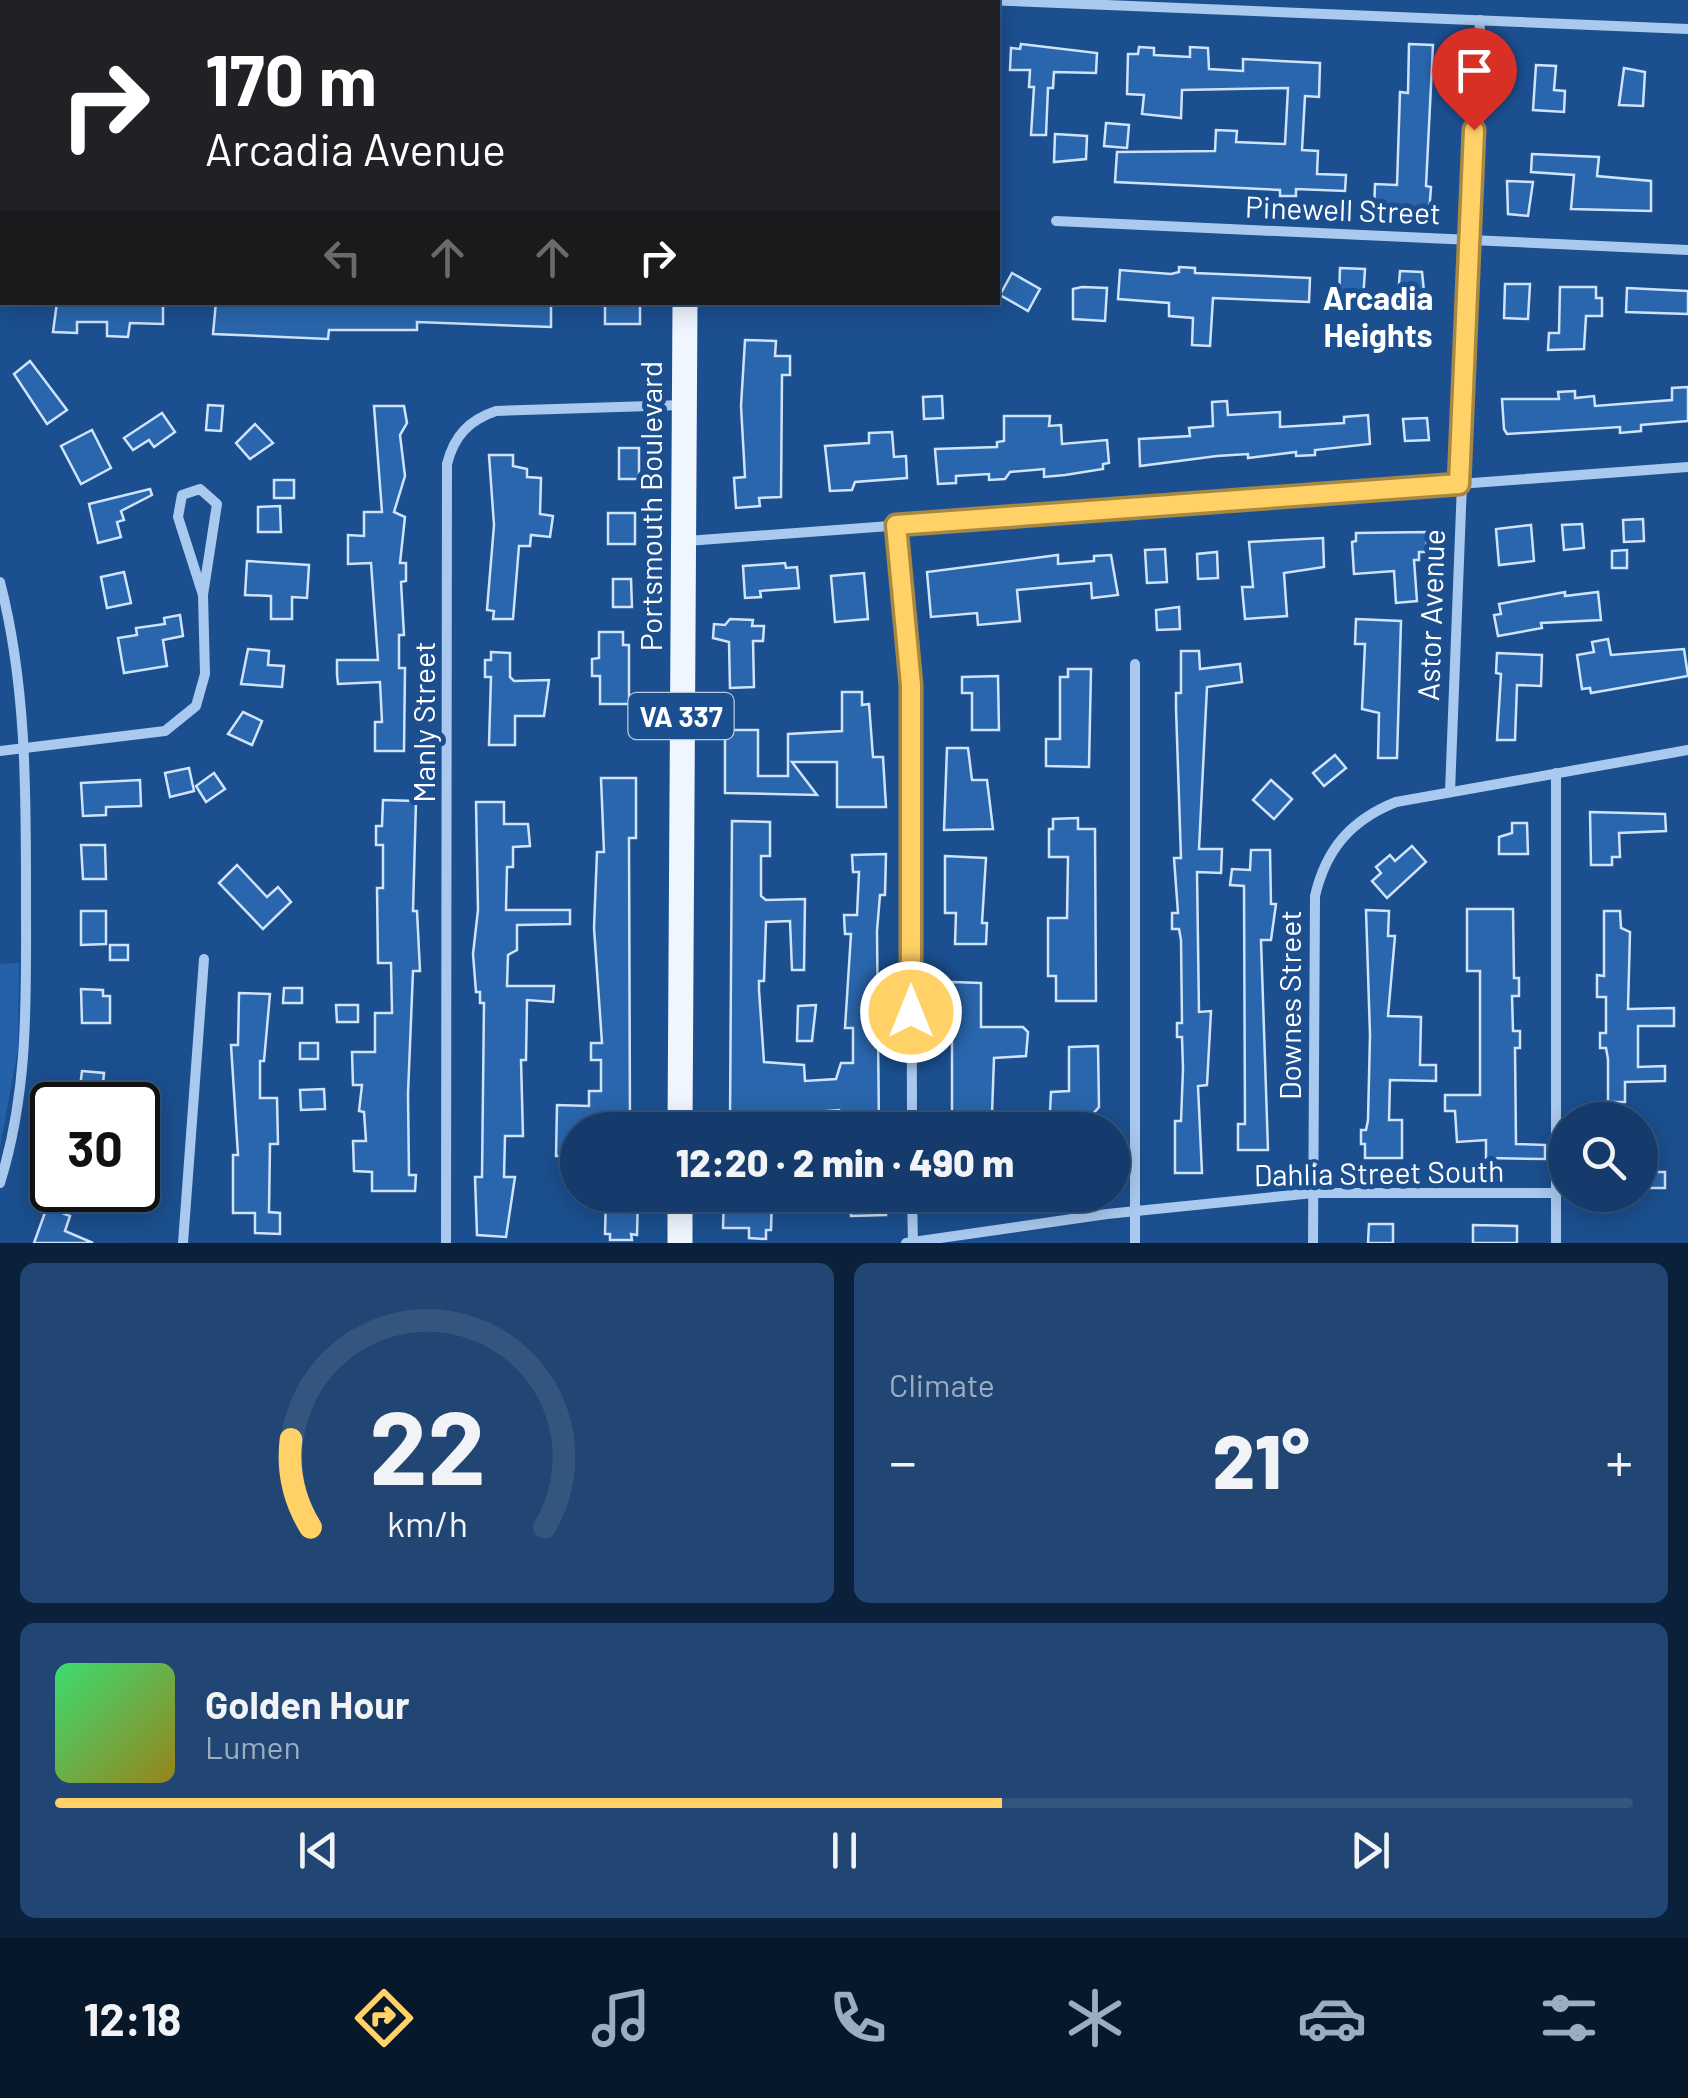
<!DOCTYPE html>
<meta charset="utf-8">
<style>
body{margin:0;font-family:Barlow,sans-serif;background:#214673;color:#f1f3f6;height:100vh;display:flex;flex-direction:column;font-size:38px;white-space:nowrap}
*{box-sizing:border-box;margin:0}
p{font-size:32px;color:#9dadc1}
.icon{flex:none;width:55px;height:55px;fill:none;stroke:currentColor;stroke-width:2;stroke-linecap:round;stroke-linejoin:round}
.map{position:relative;height:1243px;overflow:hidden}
.side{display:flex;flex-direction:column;gap:20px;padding:20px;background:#0b203b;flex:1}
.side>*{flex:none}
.guide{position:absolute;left:0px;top:0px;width:1000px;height:305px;box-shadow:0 5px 25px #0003,0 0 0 2px #33557e;background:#202124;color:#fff;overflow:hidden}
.fabs{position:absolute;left:1548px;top:1102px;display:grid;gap:20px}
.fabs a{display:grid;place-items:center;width:110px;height:110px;border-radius:50%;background:#143b6b;box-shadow:0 5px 25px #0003,0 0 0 2px #33557e;font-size:50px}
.speed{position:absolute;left:30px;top:1082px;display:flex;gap:20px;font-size:50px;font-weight:700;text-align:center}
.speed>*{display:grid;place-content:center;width:130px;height:130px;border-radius:50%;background:#143b6b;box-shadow:0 5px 25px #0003,0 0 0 2px #33557e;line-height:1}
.speed .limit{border:5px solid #111;border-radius:15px;background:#fff;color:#111}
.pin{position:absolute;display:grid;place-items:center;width:85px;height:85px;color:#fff;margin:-102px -42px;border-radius:50% 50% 50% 0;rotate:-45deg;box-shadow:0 0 10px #0007}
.pin .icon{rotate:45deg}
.me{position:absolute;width:110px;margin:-55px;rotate:0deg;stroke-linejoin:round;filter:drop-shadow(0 0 8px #0008)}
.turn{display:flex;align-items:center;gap:35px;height:210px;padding:0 40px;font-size:45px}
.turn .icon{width:130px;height:130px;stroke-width:2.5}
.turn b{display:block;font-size:70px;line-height:85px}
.lanes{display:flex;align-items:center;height:95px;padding:0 40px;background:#0003;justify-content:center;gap:50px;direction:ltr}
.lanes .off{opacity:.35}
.big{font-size:75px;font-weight:800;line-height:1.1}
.side .widget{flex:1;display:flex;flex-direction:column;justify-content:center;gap:15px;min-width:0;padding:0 35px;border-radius:15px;background:#214673}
.side .dial{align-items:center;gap:0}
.dial svg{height:260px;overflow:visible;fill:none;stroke:#33557e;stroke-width:7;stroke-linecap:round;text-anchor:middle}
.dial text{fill:#f1f3f6;stroke:none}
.song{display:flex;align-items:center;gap:30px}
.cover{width:120px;height:120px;border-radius:15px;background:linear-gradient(135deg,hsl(140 70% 55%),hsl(50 70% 35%))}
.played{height:10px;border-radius:5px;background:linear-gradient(90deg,#ffd166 60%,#33557e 60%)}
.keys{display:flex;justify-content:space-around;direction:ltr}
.heat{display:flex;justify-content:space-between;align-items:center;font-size:55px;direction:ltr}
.side .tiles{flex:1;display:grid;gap:20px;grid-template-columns:1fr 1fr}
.widget:last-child{grid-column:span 2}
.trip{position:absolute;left:560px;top:1112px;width:570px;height:100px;border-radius:50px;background:#143b6b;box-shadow:0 5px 25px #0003,0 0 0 2px #33557e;font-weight:800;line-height:100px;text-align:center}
.tab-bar{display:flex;height:160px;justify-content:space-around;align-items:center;background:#08182b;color:#9dadc1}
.tab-bar .icon{width:70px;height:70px}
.tab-bar .current{color:#ffd166}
.tab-bar b{font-size:45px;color:#f1f3f6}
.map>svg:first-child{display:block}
.green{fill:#2461a8}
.building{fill:#2a66ad;stroke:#cfe3fa;stroke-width:2.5}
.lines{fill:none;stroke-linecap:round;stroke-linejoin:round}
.minor{stroke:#a9c9ee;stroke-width:10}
.primary{stroke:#f0f6ff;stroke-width:25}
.route-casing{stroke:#a68842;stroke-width:25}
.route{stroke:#ffd166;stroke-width:18}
.labels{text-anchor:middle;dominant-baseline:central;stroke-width:10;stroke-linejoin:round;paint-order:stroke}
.shield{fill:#1b4f8f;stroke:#bbcadd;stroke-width:2.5}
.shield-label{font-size:28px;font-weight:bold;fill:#fff}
.street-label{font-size:30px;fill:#fff;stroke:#1b4f8f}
.neighbourhood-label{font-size:32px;font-weight:bold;fill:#fff;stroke:#1b4f8f}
</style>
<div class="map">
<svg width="1688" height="1243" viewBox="0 0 1688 1243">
<rect width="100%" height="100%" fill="#1b4f8f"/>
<!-- green -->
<polygon class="green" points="19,963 18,1050 0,1147 0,964"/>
<!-- building -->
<g class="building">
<polygon points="1021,44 1097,53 1096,73 1054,72 1053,88 1048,88 1046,135 1031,135 1034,87 1029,87 1030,70 1010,70 1011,48 1020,49"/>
<polygon points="1409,44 1433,45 1426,186 1431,187 1429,214 1374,212 1375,184 1397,185 1400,92 1408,93"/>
<polygon points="1139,47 1154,48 1154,55 1190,57 1190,47 1208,48 1209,69 1243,71 1243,59 1320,63 1319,97 1305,96 1302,150 1318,151 1317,174 1346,175 1345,191 1296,189 1296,196 1280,196 1280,190 1115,182 1117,152 1215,151 1216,130 1237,131 1236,142 1285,144 1288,88 1182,90 1181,118 1142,114 1144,95 1127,94 1128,54 1138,54"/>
<polygon points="1536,65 1556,66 1554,90 1565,91 1564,112 1533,110"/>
<polygon points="1624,68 1645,72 1643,106 1619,105"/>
<polygon points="1106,123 1129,125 1127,148 1104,146"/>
<polygon points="1055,134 1087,136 1086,159 1054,162"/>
<polygon points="1532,154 1599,157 1597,176 1651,181 1651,211 1571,209 1574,175 1531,172"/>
<polygon points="1507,181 1533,182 1528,216 1508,214"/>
<polygon points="1179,267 1195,268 1195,273 1310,278 1309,302 1213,298 1210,346 1192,345 1193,318 1169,316 1169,303 1118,299 1120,270 1171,274 1179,272"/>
<polygon points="1340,268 1365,269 1363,301 1339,300"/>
<polygon points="1400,271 1422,272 1426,311 1397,310"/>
<polygon points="1012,273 1040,289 1028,311 1000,295"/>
<polygon points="1505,284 1530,284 1528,319 1504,318"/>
<polygon points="1082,287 1107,288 1105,321 1073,319 1073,289"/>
<polygon points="1560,287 1596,287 1596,298 1602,298 1602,316 1586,316 1584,349 1548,350 1549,333 1559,333"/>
<polygon points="1627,288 1688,291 1688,314 1626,312"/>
<polygon points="57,302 163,302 163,324 130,323 128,337 107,336 107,322 77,322 77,333 53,332"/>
<polygon points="216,302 540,302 551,304 551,327 417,322 417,330 329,330 328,339 213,334"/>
<rect x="605" y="302" width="35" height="22"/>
<polygon points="745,340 776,341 775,356 790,356 790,375 782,375 781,497 759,498 760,506 736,508 734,478 745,477 741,406"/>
<polygon points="30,361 67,410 47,424 14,374"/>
<polygon points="1688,387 1688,421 1641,425 1641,431 1620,433 1620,427 1507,434 1504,429 1502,399 1559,399 1558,392 1575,391 1575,398 1594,396 1595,406 1672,400 1672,388"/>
<polygon points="942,396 943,418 924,419 923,397"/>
<polygon points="1227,401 1228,415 1280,412 1280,427 1344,423 1344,417 1368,415 1370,444 1315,450 1315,455 1296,456 1296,452 1248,458 1248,454 1217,456 1140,466 1139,439 1190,436 1189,428 1213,426 1212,402"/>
<polygon points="208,405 223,406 221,431 206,430"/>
<polygon points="374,406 404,406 407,423 400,435 405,476 394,512 405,517 400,563 406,563 406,581 401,582 404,635 399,635 399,668 405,668 404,751 375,751 375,722 382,722 380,682 338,684 337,675 337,660 378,660 371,563 348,564 348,535 364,536 364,512 382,512"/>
<polygon points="162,413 175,432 154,447 149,440 133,450 124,438"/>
<polygon points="1004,416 1050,416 1049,426 1061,425 1062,444 1107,440 1109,463 1103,464 1103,469 1065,475 1044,477 1044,469 1010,472 1005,479 989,480 989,474 956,476 956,483 938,484 935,449 997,447 997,442 1004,441"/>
<polygon points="1427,418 1429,440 1405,441 1403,419"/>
<polygon points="255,424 273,443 250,459 236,443"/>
<polygon points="92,430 111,468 81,484 61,446"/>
<polygon points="892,432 894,457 906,456 907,478 855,482 852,490 830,491 825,446 869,443 869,433"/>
<rect x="619" y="448" width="20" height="31"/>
<polygon points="489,455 513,455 513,466 527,469 527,477 541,478 540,514 553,516 550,537 531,535 530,546 519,546 513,619 493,619 494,611 487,610 494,525"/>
<rect x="274" y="480" width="20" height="18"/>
<polygon points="150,489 152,495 121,511 124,520 117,522 121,537 98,543 89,504"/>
<polygon points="280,506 281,532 258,532 258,507"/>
<rect x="608" y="513" width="27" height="31"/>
<polygon points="1643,519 1644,541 1624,542 1623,520"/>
<polygon points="1582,524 1584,548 1564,550 1562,525"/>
<polygon points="1531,525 1534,561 1499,565 1496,529"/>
<polygon points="1426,532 1427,552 1419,552 1419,560 1414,560 1417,601 1396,603 1394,571 1354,574 1352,542 1356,541 1356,533"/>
<polygon points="1323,538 1324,567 1284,573 1287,616 1245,619 1242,587 1253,587 1249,542"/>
<polygon points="1165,549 1167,582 1147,583 1145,550"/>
<polygon points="1627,550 1627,568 1612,568 1612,551"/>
<polygon points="1217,552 1218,578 1198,579 1197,554"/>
<polygon points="1058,555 1058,564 1094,561 1094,556 1111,555 1118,595 1092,598 1091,583 1017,590 1020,621 978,625 977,613 931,617 927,572"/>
<polygon points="247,561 309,565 307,598 292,597 292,619 271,619 271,596 245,595"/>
<polygon points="785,563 786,568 797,567 799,588 760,591 761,597 745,598 743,566"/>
<polygon points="124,572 131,603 107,608 101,577"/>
<polygon points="864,573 868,619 835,622 831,576"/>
<polygon points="613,579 631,579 632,607 613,607"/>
<polygon points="1565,592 1565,596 1598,592 1601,620 1541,623 1542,628 1498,636 1494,615 1501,614 1499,604"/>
<polygon points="1179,607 1180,629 1157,630 1156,610"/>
<polygon points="180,615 183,636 163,640 167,666 124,673 118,638 137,635 136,628 165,624 164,618"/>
<polygon points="730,619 753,620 752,626 764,626 763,641 753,641 754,687 730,688 729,642 713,638 714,624 725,625"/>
<polygon points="1356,619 1401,621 1397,758 1378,758 1379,713 1362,709 1365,644 1355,644"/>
<polygon points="599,632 623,632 623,645 629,645 629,704 600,704 600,676 592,676 592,659 599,658"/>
<polygon points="1608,639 1611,655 1684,649 1688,676 1591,693 1590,688 1582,689 1577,655 1594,652 1592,642"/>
<polygon points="248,649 269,651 268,665 284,666 282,687 241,684"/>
<polygon points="1181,651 1199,651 1200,669 1240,664 1242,682 1207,687 1199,849 1222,849 1221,873 1197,872 1199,1012 1211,1011 1207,1085 1198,1086 1202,1173 1175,1173 1175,1121 1181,1121 1183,1069 1182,1037 1177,1037 1177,1023 1182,1023 1181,940 1179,929 1172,929 1172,913 1178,913 1174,858 1181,858 1176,708 1176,693 1181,693"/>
<polygon points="491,652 510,653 510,677 514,681 549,680 544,716 515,716 515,745 489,745 491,677 485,677 485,660 491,660"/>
<polygon points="1497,653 1542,655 1541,686 1517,685 1515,740 1497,740 1501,674 1496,673"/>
<polygon points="1068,669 1091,669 1089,767 1046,766 1046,739 1060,739 1060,677 1068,677"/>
<polygon points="998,676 999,730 972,730 972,693 962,693 962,677"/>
<polygon points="842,692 862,692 862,705 869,704 873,757 883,757 886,807 837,807 837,762 792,762 817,795 725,793 725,730 758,730 758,776 788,776 788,734 842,731"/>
<polygon points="243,712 262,721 252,745 228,734"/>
<polygon points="947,748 968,748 972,780 987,780 993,829 944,830"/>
<polygon points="1335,755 1346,768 1324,786 1313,773"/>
<polygon points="189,768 194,791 170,797 165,773"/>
<polygon points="214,773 225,789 206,802 196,786"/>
<polygon points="601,778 636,778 636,838 629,838 630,1130 574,1130 574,1156 556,1156 557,1105 589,1106 589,1091 601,1091 601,1060 591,1060 591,1043 602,1043 594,928 597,852 604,852"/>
<polygon points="140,780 141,806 106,807 106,815 83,816 81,783"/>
<polygon points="1271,780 1292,799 1274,819 1253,800"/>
<polygon points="383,800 416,801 413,911 417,911 420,971 413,971 408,1094 409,1175 416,1175 415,1191 372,1191 372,1172 354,1171 353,1141 366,1141 364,1112 359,1111 362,1085 353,1085 352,1052 375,1052 375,1013 392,1013 391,963 378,963 377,888 383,888 383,845 376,845 376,826 382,826"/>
<polygon points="476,802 504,802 504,824 528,824 530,846 513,847 513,867 507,867 506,910 570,910 570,924 517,925 517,950 508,955 507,986 554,986 553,1002 527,1000 526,1060 521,1060 523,1136 505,1136 504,1177 515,1177 506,1237 477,1235 475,1177 482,1177 484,1003 480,1003 480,992 476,992 473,954 478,910"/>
<polygon points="1590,812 1665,814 1666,831 1619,833 1620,857 1612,857 1612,865 1591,865"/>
<polygon points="1078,818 1078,829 1095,829 1096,1001 1056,1001 1056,976 1048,976 1048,918 1067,918 1068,857 1049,857 1049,829 1053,829 1053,819"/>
<polygon points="732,821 770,822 770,856 761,856 761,896 766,900 805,899 804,970 792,970 790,921 766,922 764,981 759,981 759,990 764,1062 804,1065 805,1081 836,1079 841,1063 853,1063 853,1028 845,1028 851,934 845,934 844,915 857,915 859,872 853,872 852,855 886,854 885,895 880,895 877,931 879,1130 851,1130 852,1123 839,1123 839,1110 766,1116 766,1125 730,1123"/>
<polygon points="1512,823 1527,823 1528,854 1499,854 1499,837 1512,833"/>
<polygon points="81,845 105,845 106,879 83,879"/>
<polygon points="1412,846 1426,862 1387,898 1372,881 1381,873 1376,867 1390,855 1395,861"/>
<polygon points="1251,850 1270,850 1271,904 1276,904 1271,940 1261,940 1268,1150 1238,1150 1238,1124 1245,1124 1244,886 1230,885 1232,869 1250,870"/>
<polygon points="945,856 986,858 982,923 987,923 986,944 955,944 956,913 945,913"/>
<polygon points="237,865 267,897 278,887 291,902 263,929 219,883"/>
<polygon points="1467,909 1513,909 1514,978 1519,978 1519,996 1512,996 1513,1031 1520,1031 1520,1048 1515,1048 1516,1144 1545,1145 1545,1159 1486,1158 1486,1140 1457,1142 1455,1111 1445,1111 1445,1095 1480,1095 1480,971 1467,971"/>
<polygon points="1366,910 1389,911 1388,936 1395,936 1388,1016 1421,1017 1420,1065 1436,1065 1436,1081 1390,1080 1389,1120 1402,1120 1402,1158 1365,1158 1365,1144 1361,1144 1361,1130 1366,1130 1368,1120 1370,1035"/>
<polygon points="81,911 106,911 106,944 81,945"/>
<polygon points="1604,911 1620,911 1621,928 1630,932 1628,1009 1674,1008 1674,1026 1638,1026 1638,1067 1665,1066 1665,1081 1625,1082 1625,1102 1608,1102 1608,1059 1606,1048 1600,1048 1600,1033 1606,1033 1606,997 1597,997 1597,975 1604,976"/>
<rect x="110" y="945" width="18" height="15"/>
<polygon points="952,982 981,983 981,1027 1023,1027 1028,1032 1026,1056 994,1058 992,1114 979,1114 979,1130 952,1130"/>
<polygon points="284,988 302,988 302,1003 283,1003"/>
<polygon points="81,989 103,990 103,996 110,996 110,1023 82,1023"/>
<polygon points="239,993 270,994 264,1061 260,1061 260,1098 277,1098 278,1144 270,1144 269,1212 280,1213 280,1234 255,1233 255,1213 233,1213 233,1155 238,1155 231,1045 238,1045"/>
<polygon points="336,1005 358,1005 358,1022 337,1022"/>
<polygon points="816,1005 812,1041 797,1041 798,1006"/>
<rect x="300" y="1043" width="18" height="16"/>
<polygon points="1098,1046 1099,1107 1093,1114 1093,1130 1049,1130 1051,1092 1069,1091 1069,1047"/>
<polygon points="82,1071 104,1073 101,1105 78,1103"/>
<polygon points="324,1089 325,1109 301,1110 300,1090"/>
<rect x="1640" y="1172" width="25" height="16"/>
<polygon points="606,1195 638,1195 637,1235 631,1234 632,1240 610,1240 610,1234 605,1234"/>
<polygon points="851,1195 885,1195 886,1215 851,1216"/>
<polygon points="724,1196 772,1197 771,1230 766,1230 766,1239 749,1238 749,1228 723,1228"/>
<polygon points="47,1207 70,1216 65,1231 93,1243 34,1243"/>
<polygon points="1369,1224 1393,1224 1393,1243 1368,1243"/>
<polygon points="1473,1225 1517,1226 1517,1243 1473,1243"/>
</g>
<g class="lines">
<!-- minor -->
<g class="minor">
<polyline points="134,0 286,2"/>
<polyline points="985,0 1688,29"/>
<polyline points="1056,221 1688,250"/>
<polyline points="895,525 911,685 912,1130"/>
<polyline points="687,541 1688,467"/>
<path d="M0,582C27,686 26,795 26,902C26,999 29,1090 0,1183"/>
<polyline points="1135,664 1135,1243"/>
<polyline points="0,751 165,731 196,706 205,674 203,595 178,517 182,495 200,489 217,504 203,595"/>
<polyline points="1450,792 1480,20"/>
<polyline points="912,1195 913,1243"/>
<polyline points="183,1243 204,959"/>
<path d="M446,1243L447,464C454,436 469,420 496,411L682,405"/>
<polyline points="906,1243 1107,1214 1313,1193 1555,1193"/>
<path d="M1313,1243L1315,896C1326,849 1351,820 1396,802L1688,750"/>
<polyline points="1556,1243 1556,773"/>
</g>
<!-- primary -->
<g class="primary">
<polyline points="693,2 693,0"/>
<polyline points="680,1130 685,302"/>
<polyline points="680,1243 680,1195"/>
</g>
</g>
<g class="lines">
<defs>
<polyline id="route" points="911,1012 911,685 896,525 1459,484 1474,130"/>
</defs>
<!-- route casing -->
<use href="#route" class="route-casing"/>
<!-- route -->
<use href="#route" class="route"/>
</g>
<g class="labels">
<!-- shield labels -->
<rect class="shield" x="628.5" y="693" width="105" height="46" rx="8"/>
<g class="shield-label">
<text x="681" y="716">VA 337</text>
</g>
<!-- street labels -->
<g class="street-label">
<text transform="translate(1343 209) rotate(2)">Pinewell Street</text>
<text transform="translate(650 506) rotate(-90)">Portsmouth Boulevard</text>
<text transform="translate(1430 615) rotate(-88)">Astor Avenue</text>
<text transform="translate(423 722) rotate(-90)">Manly Street</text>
<text transform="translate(1289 1005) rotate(-90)">Downes Street</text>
<text transform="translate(1379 1172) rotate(-1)">Dahlia Street South</text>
</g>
<!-- neighbourhood labels -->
<g class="neighbourhood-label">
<text x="1378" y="297">Arcadia<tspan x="1378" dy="37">Heights</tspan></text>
</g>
</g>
</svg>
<div class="fabs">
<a><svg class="icon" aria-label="search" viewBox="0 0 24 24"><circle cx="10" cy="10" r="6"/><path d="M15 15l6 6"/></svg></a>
</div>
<div class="speed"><div class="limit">30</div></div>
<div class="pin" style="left:1474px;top:130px;background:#d93025"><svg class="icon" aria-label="arrive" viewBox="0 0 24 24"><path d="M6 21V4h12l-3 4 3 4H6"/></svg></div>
<svg class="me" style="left:911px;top:1012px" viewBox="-20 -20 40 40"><circle r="17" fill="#ffd166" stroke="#fff" stroke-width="3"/><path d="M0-11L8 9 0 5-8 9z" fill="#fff"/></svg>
<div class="trip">12:20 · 2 min · 490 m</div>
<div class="guide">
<div class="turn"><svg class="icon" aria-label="right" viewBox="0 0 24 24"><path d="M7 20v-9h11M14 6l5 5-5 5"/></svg><div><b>170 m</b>Arcadia Avenue</div></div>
<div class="lanes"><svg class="icon off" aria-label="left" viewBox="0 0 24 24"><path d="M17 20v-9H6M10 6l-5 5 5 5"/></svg><svg class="icon off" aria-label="ahead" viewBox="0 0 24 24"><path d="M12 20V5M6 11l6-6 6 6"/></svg><svg class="icon off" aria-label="ahead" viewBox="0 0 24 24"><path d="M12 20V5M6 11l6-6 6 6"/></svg><svg class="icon" aria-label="right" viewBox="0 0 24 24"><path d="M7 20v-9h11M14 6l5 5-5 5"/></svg></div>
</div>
</div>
<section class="side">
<div class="tiles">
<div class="widget dial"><svg viewBox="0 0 100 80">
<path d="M14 69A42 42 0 1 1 86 69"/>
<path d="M14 69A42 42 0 0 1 8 42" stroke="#ffd166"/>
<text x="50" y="56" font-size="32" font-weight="700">22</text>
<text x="50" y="72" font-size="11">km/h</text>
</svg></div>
<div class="widget"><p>Climate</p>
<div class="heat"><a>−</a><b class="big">21°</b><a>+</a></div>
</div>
<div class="widget">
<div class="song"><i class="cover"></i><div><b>Golden Hour</b><p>Lumen</p></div></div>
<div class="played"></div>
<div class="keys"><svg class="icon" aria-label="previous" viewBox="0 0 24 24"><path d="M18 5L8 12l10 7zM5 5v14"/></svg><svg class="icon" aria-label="pause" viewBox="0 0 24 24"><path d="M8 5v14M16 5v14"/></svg><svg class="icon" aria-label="next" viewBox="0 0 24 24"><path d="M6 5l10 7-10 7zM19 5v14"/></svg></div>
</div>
</div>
</section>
<nav class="tab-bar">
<b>12:18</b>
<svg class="icon current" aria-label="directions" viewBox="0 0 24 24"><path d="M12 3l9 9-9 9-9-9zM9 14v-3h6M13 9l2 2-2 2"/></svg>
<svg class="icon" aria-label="music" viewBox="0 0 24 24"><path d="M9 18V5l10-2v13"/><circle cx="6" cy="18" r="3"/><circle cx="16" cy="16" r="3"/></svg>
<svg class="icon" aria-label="phone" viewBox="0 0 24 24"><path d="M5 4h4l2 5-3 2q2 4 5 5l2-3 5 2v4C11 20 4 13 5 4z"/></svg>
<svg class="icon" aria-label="climate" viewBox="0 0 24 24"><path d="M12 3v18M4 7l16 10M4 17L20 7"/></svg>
<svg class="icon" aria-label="car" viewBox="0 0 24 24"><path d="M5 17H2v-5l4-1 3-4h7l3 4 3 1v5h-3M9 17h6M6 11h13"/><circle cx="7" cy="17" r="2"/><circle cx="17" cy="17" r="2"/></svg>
<svg class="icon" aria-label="filters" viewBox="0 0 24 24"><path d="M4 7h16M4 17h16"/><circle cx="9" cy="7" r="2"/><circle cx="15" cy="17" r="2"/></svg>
</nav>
